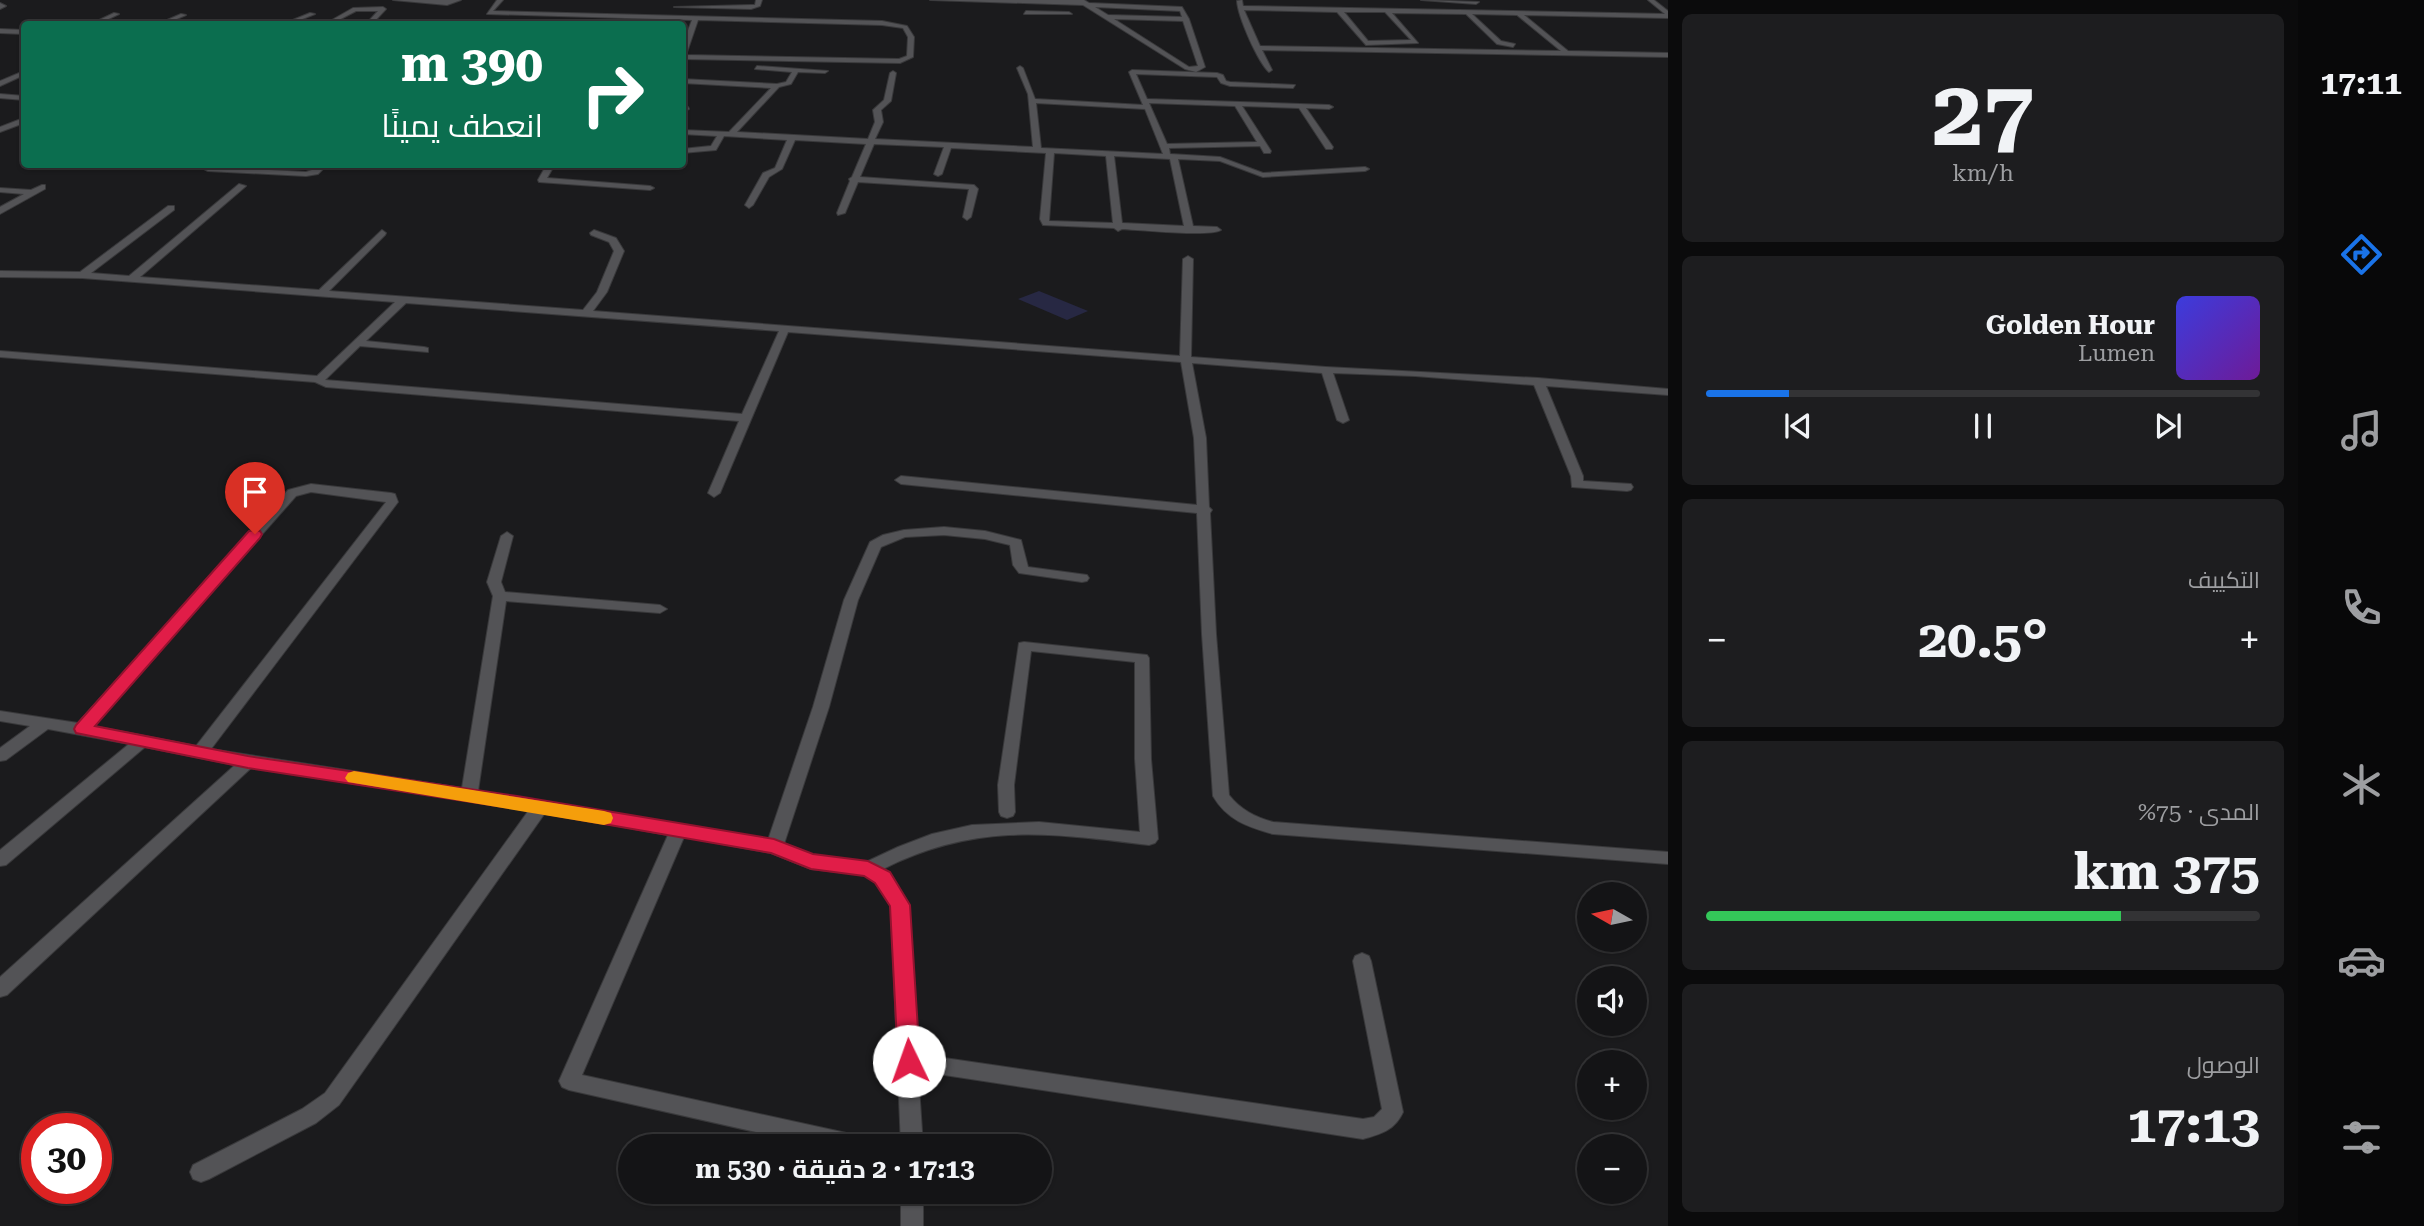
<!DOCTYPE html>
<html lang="ar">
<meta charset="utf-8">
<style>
body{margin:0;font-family:"Roboto Serif",Cairo,serif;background:#1d1d1f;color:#f1f3f6;direction:rtl;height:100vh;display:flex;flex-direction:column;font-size:26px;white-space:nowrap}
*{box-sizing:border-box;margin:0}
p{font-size:23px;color:#9d9ea1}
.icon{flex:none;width:38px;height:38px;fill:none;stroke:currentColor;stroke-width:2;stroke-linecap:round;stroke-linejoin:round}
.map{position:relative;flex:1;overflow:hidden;direction:ltr}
.details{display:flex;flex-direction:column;gap:14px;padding:14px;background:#0b0b0c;width:630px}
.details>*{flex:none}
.hud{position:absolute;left:21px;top:21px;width:665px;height:147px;border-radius:7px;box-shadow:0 2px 5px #0004,0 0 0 2px #333335;direction:rtl;background:#0b6e4f;color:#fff;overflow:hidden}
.needle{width:46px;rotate:279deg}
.controls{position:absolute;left:1577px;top:882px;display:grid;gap:14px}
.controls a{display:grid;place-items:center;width:70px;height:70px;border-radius:50%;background:#141416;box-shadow:0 2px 5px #0004,0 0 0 2px #333335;font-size:35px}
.speed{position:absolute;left:21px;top:1113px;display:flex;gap:14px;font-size:35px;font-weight:700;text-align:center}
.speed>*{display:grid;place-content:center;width:91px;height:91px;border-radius:50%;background:#141416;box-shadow:0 2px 5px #0004,0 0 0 2px #333335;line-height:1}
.speed .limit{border:10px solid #d22;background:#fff;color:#111}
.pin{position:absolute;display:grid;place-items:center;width:60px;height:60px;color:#fff;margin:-72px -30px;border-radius:50% 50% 50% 0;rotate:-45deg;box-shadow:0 0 7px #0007}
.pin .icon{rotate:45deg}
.me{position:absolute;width:77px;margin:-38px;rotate:357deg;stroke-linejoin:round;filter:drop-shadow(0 0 5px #0008)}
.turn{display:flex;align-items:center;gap:24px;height:147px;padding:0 28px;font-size:32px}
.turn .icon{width:91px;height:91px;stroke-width:2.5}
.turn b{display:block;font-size:49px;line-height:60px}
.big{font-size:52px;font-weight:700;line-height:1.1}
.details .widget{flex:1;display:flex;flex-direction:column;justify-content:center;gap:10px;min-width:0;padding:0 24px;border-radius:10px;background:#1d1d1f}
.details .dial{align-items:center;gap:0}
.dial b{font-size:91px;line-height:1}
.song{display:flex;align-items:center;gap:21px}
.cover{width:84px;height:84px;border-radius:10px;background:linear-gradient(135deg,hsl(240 70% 55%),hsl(280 70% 35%))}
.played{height:7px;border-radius:4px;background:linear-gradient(90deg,#1a73e8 15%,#333335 15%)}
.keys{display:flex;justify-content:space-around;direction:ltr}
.heat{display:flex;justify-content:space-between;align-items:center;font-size:38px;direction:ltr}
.charge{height:10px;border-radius:5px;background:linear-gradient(90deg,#34c759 75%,#333335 0)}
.trip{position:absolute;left:618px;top:1134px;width:434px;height:70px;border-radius:35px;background:#141416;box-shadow:0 2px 5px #0004,0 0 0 2px #333335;font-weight:700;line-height:70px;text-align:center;direction:rtl}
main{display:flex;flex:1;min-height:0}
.dock{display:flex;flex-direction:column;width:126px;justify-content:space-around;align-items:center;background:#080809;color:#9d9ea1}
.dock .icon{width:49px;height:49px}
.dock .selected{color:#1a73e8}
.dock b{font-size:32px;color:#f1f3f6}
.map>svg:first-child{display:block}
.green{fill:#272843}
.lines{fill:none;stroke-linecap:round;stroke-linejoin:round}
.minor-casing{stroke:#39393b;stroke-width:2}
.minor{fill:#535356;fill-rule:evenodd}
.route{fill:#e11d48;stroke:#92132f;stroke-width:2}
.slow{fill:#f59e0b}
</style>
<main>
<nav class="dock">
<b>17:11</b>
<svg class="icon selected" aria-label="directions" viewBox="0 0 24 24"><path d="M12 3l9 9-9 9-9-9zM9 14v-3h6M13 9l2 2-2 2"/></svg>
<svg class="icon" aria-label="music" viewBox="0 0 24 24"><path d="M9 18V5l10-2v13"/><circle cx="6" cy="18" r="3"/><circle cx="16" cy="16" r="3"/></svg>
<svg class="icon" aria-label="phone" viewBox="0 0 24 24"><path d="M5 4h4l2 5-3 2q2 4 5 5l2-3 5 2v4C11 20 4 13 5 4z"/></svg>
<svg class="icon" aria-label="climate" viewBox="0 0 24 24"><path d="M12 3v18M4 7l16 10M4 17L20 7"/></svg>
<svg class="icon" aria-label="car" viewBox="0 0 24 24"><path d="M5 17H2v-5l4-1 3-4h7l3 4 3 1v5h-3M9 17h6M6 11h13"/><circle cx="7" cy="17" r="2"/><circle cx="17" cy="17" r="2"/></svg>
<svg class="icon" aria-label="filters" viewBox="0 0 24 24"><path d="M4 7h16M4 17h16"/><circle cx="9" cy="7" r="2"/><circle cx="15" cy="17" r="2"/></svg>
</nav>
<section class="details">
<div class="widget dial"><b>27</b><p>km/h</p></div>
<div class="widget">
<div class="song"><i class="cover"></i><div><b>Golden Hour</b><p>Lumen</p></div></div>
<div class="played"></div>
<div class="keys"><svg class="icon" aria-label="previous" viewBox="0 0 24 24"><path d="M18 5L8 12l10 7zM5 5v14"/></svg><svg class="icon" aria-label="pause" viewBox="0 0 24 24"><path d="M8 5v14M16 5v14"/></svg><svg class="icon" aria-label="next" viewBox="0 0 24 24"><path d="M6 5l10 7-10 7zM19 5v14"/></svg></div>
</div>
<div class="widget"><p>التكييف</p>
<div class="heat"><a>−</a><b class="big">20.5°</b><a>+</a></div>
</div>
<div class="widget"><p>المدى · 75%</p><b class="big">375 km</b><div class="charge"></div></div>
<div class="widget"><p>الوصول</p><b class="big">17:13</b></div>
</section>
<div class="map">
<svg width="1668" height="1226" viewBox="0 0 1668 1226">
<rect width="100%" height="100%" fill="#1b1b1d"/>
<!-- green -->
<polygon class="green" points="1039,291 1088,311 1067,320 1018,299"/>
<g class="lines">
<defs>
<g id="minor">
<polygon points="393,0 461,0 447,5"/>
<path d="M497,0H503L493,11L882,21L907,26L914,37L913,57L900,63L682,59V46L692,20L487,14ZM698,20L882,25L903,28L908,37L907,56L899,59L686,55Z"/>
<polygon points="756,0 762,0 760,6 751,9 674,7 751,5 755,5"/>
<path d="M930,0H1084L1089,3L1182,7L1189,19L1205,67L1196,72L1185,69L1083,5ZM1095,7L1180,11L1182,17L1108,15ZM1114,19L1183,21L1198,66L1189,67Z"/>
<path d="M1242,0L1243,6L1665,14L1648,0H1654L1668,11V18L1524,15L1568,51L1668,53V57L1262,50L1272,70L1269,72C1258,62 1238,17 1237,1ZM1244,10L1337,12L1366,45L1418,43L1392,13L1466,14L1497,44L1513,47L1515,44L1501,41L1472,14L1517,15L1561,51L1260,46ZM1344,12H1385L1411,40L1368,41Z"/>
<polygon points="1421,0 1479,2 1476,4"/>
<polygon points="0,3 6,6 0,9"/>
<polygon points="353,8 383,7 386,9 372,24 366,24 378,11 356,11 331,24 325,24"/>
<polygon points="1026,11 1069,12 1072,14 1024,14"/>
<polygon points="114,13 119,14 98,24 91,24"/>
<polygon points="310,13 315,14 290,24 283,24"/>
<polygon points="181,14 186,15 165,24 158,24"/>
<polygon points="0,29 24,30 24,34 0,33"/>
<path d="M1020,66L1023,68L1035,99L1143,105L1129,72L1132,70L1217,73L1223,75L1226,81L1230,82L1295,85L1293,88L1230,86L1221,83L1217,77L1136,74L1147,99L1329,105L1333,107L1329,109L1306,108L1333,147L1332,149H1326L1299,108L1242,106L1271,151L1270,153H1264L1260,146L1169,148L1170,154L1220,157L1263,173L1365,167L1369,169L1365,171L1263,177L1220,161L1178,159L1193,226L1217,227L1221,230C1210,237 1141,230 1122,229L1118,231L1114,228L1043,225L1040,219L1046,153L951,148L942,174L938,176L934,174L944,147L874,144L860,177L974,185L978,189L971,217L967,220L963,217L969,189L858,182L845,213L838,215L837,213L850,181L849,179L852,177L866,144L795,140L782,169L769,177L753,205L749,208L745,205L763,173L775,168L787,140L724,136L716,150L682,153V149L711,146L717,136L682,134V130L729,132L771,88L682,83V79L777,84L786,82L792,72L755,69L757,66L828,71L825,73L798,72L791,84L779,87L737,132L868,139L875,122L873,110L884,100L890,73L893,71L896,73L891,101L881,110L883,122L875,139L1033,147L1028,94L1017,68ZM1036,103L1145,109L1163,154L1041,148ZM1149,103L1235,106L1257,142L1167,144ZM1054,153L1106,156L1113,223L1049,221ZM1114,156L1170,159L1184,226L1122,223Z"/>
<polygon points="24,71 24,75 0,86 0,81"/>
<polygon points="0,94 24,96 24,100 0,98"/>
<polygon points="682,107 688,107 689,109 682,113"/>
<polygon points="21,119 24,119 24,123 0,132 0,127"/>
<polygon points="190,164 200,164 192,169 188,167"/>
<polygon points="208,164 217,164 215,167 306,172 312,170 319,164 328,164 318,174 306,176 208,171 204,169"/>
<polygon points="547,164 555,164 547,178 650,186 654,188 650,190 539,182 538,180"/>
<path d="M239,184L246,186L140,277L319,290L382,230L386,233L385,235L329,291L583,310L597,292L614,251L609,242L591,235L590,233L594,230L616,238L624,251L607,292L593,311L1180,356L1183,259L1188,256L1193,259L1191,357L1326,367L1538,378L1668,389V395L1546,386L1583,476V481L1631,484L1633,487L1631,490L1627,491L1572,487L1571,476L1534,385L1415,376L1333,373L1349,420L1343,423L1337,420L1322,373L1192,363L1206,438L1209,507L1212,510L1210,513L1216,634L1229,795C1241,810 1255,817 1273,822L1668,852V864L1273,834C1248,827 1227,820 1213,796L1202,634L1197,513L901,484L895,480L901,476L1197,505L1194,438L1181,362L788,332L720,493L714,497L708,493L739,421L326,387L315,382L0,357V351L317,376L395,302L82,278L0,277V271L80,272L168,206H174V210L91,273L129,276ZM406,303L779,331L742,414L325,380L360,346L428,352V348L424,347L366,341Z"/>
<polygon points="42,185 45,185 45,189 0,214 0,207 24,194 0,192 0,188 31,190"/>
<path d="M311,484L391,493L395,494L398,502L211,749L462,788L493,596L487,582L501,536L507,532L513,536L501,582L505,592L660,605L667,609L660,613L506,601L478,791L768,840L813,707L844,600L870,542L883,535L904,530L944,527L985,531L1021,540L1028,567L1087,575L1089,578L1087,581L1082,582L1019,573L1013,565L1010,545L985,539L944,535L905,537L881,547L858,600L829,707L784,844L813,856L866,862L898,847L932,834L972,825L1039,822L1140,832L1135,759V662L1031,651L1014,785L1015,812L1013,816L1007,818L1001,816L999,812L998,785L1019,643L1024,642L1147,655L1149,658L1151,759L1158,839L1155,843L1149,845C1049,833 977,822 883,869L888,872L909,905L917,1054L1363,1119L1374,1117L1382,1109L1353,961L1355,956L1362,953L1369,956L1371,961L1403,1112C1395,1130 1381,1134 1363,1139L918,1071L923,1146H901L891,906L876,882L864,875L811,869L771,853L684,837L582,1075L860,1136L868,1139L871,1146H818L569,1090L562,1087L559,1081L668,835L545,813L339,1105L316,1123L209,1179L201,1182L193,1179L190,1172L193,1165L302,1109L325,1093L529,810L251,768L7,995L0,997V977L235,765L145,747L6,865L0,866V850L129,744L48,729L6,760L0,761V748L30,726L0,721V711L78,723L288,490ZM311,492L386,502L196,746L93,726L296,496Z"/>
<rect x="901" y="1192" width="22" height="34"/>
</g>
</defs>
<!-- minor casing -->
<use href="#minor" class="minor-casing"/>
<!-- minor -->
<use href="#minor" class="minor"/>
</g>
<!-- route -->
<polygon class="route" points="255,530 260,531 262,534 260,538 95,726 248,756 517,796 774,839 813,854 868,861 890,872 910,905 920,1061 917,1068 909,1071 901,1068 898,1061 890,906 875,883 864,876 811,869 771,853 517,809 248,768 76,733 74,729 76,725 249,531"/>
<!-- slow -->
<polygon class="slow" points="354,771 604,811 611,813 613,818 611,823 604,825 348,782 345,778 348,773"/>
</svg>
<div class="controls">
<a><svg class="needle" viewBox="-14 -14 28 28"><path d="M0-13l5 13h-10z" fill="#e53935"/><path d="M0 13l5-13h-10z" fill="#9d9ea1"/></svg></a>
<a><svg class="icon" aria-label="sound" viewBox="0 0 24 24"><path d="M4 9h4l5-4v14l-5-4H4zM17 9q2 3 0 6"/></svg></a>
<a>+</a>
<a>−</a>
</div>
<div class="speed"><div class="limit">30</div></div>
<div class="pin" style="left:255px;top:534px;background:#d93025"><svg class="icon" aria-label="arrive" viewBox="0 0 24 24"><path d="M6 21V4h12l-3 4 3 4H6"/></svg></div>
<svg class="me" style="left:909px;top:1061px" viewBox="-20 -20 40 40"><circle r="19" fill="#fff"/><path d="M0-13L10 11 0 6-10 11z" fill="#e11d48"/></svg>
<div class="trip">17:13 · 2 دقيقة · 530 m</div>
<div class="hud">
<div class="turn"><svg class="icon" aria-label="right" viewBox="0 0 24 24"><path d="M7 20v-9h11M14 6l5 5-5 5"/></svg><div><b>390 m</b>انعطف يمينًا</div></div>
</div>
</div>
</main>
